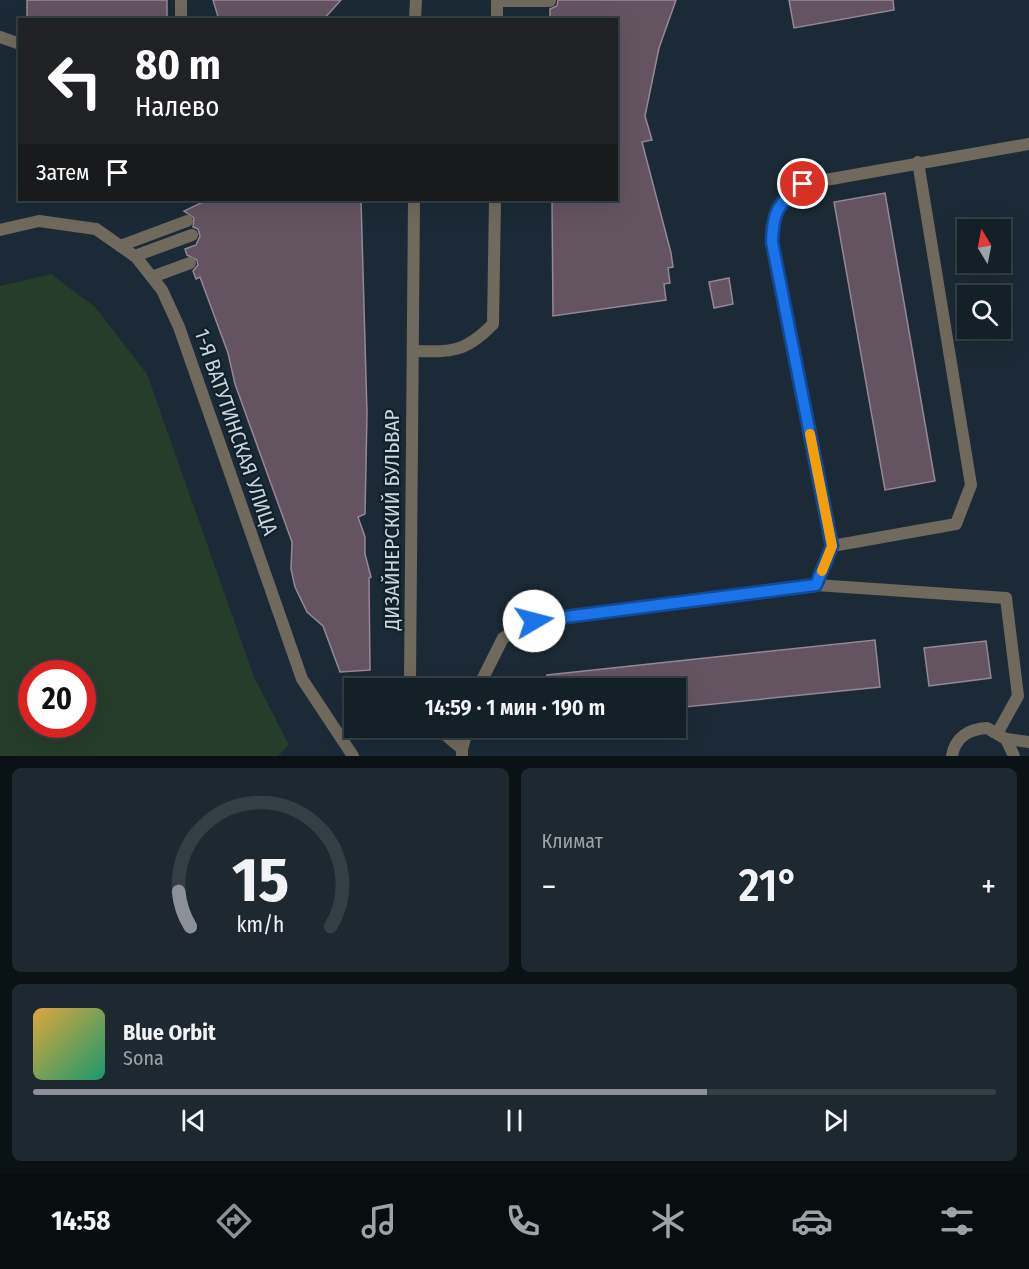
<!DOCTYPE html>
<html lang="ru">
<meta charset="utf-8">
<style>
body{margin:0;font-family:"Fira Sans Condensed",sans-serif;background:#1d2830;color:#f1f3f6;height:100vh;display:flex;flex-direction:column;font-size:22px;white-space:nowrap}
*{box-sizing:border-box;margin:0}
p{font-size:20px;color:#9da3a8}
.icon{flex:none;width:33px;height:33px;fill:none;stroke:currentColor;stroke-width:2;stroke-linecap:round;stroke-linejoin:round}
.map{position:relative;height:756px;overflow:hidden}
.details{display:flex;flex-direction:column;gap:12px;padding:12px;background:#0b1216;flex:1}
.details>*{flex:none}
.hud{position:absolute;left:18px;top:18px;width:600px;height:183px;border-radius:0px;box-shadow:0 6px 24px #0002,0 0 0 2px #333e45;background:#202124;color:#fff;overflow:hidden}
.needle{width:39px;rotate:350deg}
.tools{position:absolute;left:957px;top:219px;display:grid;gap:12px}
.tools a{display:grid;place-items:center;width:54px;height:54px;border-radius:0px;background:#142028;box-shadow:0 6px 24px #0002,0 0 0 2px #333e45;font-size:30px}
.speed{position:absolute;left:18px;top:660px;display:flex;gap:12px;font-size:30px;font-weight:700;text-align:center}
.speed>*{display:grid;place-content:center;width:78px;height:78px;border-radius:50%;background:#142028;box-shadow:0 6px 24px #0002,0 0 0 2px #333e45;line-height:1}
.speed .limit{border:9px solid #d22;background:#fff;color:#111}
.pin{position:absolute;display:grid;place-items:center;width:51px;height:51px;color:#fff;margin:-26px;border:3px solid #fff;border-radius:50%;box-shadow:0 2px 6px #0007}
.me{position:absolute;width:66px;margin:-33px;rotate:82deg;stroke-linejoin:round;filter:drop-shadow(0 0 4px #0008)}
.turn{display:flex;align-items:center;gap:21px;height:126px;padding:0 18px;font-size:27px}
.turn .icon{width:78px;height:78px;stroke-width:2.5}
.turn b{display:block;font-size:42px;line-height:51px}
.then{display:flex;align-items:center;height:57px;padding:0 18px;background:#0003;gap:12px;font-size:22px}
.big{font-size:45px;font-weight:600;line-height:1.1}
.details .card{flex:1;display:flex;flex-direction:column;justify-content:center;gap:9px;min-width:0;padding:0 21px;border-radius:9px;background:#1d2830}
.details .dial{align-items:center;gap:0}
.dial svg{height:156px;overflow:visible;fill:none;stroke:#333e45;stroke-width:7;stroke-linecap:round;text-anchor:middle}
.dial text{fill:#f1f3f6;stroke:none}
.song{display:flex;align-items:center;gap:18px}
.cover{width:72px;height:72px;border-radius:9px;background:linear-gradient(135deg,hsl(40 70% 55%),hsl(160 70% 35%))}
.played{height:6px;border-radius:3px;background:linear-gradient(90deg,#8c9099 70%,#333e45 70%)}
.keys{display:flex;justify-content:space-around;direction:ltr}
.heat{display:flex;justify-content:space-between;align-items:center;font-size:33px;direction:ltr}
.details .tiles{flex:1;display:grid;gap:12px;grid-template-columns:1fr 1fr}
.card:last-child{grid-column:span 2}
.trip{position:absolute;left:344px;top:678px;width:342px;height:60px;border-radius:0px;background:#142028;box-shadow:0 6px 24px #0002,0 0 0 2px #333e45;font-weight:600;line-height:60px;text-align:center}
.tabs{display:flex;height:96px;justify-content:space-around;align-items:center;background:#080d10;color:#9da3a8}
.tabs .icon{width:42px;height:42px}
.tabs .on{color:#8c9099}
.tabs b{font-size:27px;color:#f1f3f6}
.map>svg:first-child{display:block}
.green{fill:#263d2b;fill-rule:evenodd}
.building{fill:#645462;stroke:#978696;stroke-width:1.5}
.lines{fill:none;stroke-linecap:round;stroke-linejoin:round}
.lane{stroke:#706a5e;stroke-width:12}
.street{stroke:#706a5e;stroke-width:12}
.route-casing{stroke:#114b97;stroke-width:15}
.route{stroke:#1a73e8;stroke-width:10}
.slow{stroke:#f59e0b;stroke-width:10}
.labels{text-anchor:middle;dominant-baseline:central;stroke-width:4.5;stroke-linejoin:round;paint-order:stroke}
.street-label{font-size:21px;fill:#cbd5dc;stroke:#11212c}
</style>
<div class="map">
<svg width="1029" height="756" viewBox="0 0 1029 756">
<rect width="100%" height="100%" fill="#1b2a36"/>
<!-- green -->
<path class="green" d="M51,274L95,307L147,374L254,677L289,745L278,756H0V286ZM32,674H82V724H32Z"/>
<!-- building -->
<g class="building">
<rect x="27" y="0" width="140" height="20"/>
<polygon points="213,0 341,0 323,20 219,20"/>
<polygon points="558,0 676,0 659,48 645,116 652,140 642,142 671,253 673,267 668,268 670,283 664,284 666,300 553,316 552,200 616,200 616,20 550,20 550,9 557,6"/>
<polygon points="789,0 893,0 894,10 794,28"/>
<polygon points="885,193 935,481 885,490 834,202"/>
<polygon points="207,200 361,200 367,413 365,514 358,517 365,537 365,554 371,577 369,578 370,670 340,672 323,626 307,612 295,587 291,569 292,542 235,384 228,353 200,277 196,279 193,271 198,265 197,260 187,255 185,249 196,245 200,236 198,229 193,227 194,218 184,211"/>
<polygon points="729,278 733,304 714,308 709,282"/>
<polygon points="875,640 880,687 675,708 675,688 547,688 547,675"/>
<polygon points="986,641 991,678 929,686 924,648"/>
</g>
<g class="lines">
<!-- lane -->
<g class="lane">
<polyline points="181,0 181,20"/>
<polyline points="497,1 550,1"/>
<polyline points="0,37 20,44"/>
<polyline points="120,246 187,221"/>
<polyline points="135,256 192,235"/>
<polyline points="152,277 190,263"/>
<polyline points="832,546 956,524 971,485 918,162"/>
<path d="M816,585L832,546L772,242C773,209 778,205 803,184L1029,144"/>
<polyline points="478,688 503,638 534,621 816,585 1006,598 1018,696 998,732"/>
<polyline points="462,749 468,728"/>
</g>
<!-- street -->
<g class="street">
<polyline points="415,20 416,0"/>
<polyline points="497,20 497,0"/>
<polyline points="0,230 39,221 96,229 136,257 162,290 179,327 302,679 353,756"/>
<path d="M413,351C451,352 465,353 493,324L495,200"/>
<polyline points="413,688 410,680 414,200"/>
<polyline points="437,728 462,749 462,756"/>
<polyline points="1006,739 1029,742"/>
<path d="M952,756C955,737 969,729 987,728L1006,739L1014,756"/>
</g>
</g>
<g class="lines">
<defs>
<path id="route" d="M534,621L816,585L832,546L772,242C773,209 778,205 803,184"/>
</defs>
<!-- route casing -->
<use href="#route" class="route-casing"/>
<!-- route -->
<use href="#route" class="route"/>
<!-- slow -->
<polyline class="slow" points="810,434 832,546 822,571"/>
</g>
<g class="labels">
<!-- street labels -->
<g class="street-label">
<text transform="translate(236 432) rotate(71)">1-Я ВАТУТИНСКАЯ УЛИЦА</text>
<text transform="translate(392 520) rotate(-90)">ДИЗАЙНЕРСКИЙ БУЛЬВАР</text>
</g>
</g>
</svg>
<div class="tools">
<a><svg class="needle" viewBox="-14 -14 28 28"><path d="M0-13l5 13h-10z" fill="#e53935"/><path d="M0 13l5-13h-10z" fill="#9da3a8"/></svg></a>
<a><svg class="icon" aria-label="search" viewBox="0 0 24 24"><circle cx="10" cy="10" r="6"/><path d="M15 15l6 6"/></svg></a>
</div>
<div class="speed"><div class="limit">20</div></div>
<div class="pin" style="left:803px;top:184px;background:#d93025"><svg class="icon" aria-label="arrive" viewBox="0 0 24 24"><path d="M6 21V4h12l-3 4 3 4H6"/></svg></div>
<svg class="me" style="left:534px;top:621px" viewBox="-20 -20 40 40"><circle r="19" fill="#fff"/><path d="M0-13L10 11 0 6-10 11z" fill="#1a73e8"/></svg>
<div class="trip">14:59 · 1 мин · 190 m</div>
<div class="hud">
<div class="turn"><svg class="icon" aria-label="left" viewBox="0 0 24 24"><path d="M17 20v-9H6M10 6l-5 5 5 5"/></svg><div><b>80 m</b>Налево</div></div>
<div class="then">Затем<svg class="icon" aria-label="arrive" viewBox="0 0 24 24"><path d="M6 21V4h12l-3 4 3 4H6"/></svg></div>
</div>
</div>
<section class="details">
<div class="tiles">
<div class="card dial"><svg viewBox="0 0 100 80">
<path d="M14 69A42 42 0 1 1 86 69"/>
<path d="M14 69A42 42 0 0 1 8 51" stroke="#8c9099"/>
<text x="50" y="56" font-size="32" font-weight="700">15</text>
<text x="50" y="72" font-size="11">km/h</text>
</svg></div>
<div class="card"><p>Климат</p>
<div class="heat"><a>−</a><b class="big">21°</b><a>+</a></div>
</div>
<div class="card">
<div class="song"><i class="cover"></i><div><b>Blue Orbit</b><p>Sona</p></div></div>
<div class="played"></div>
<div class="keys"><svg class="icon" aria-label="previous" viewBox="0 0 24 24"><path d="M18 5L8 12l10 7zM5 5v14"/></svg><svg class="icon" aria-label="pause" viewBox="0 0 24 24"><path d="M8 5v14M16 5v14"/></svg><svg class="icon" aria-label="next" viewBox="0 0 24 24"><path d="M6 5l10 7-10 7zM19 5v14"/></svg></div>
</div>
</div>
</section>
<nav class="tabs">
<b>14:58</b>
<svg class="icon on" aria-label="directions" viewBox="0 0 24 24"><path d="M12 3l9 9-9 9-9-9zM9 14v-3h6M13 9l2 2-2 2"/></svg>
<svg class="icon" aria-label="music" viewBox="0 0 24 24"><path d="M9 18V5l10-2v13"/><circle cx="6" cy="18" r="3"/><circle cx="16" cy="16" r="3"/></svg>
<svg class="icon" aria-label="phone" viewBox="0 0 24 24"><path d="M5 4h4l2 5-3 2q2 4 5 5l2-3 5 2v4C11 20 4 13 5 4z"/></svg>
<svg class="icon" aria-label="climate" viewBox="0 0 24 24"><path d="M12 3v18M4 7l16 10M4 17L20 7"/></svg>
<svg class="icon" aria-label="car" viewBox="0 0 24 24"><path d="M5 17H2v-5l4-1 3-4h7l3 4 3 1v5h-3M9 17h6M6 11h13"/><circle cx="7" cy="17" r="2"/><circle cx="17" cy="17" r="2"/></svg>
<svg class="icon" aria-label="filters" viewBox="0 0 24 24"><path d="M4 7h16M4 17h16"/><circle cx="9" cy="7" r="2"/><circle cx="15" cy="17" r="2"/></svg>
</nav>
